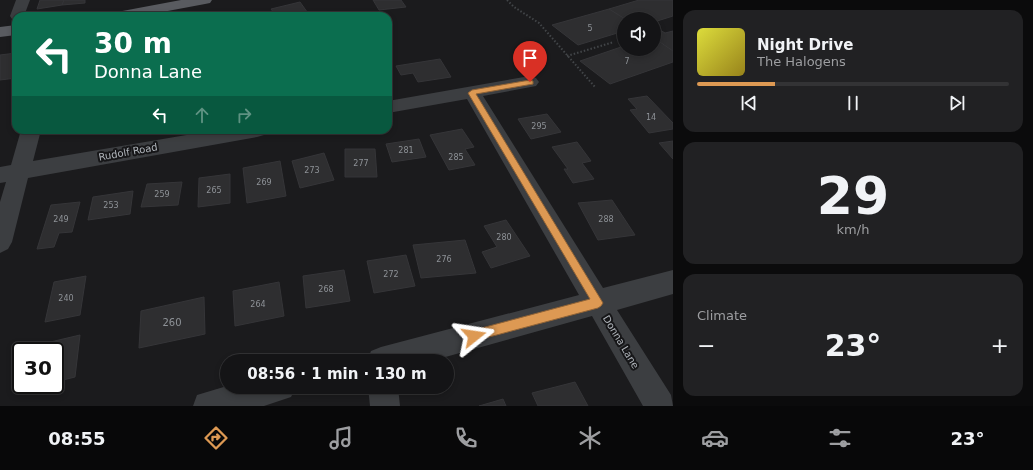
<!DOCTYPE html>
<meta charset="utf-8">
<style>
body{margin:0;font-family:"DejaVu Sans",sans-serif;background:#212123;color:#f1f3f6;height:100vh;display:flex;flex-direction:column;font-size:15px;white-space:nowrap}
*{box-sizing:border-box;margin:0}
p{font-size:13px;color:#9d9ea1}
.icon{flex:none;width:22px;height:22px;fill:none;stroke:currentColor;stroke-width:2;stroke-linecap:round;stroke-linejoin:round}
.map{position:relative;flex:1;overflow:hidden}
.drawer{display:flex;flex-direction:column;gap:10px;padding:10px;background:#0b0b0c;width:360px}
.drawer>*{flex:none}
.hud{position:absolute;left:12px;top:12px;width:380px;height:122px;border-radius:12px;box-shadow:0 2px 6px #0003,0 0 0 1px #333335;background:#0b6e4f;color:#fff;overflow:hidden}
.fabs{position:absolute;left:617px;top:12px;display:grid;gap:8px}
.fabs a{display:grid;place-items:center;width:44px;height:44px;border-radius:50%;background:#141416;box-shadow:0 2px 6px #0003,0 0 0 1px #333335;font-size:20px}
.speed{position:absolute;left:12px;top:342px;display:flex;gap:8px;font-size:20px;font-weight:700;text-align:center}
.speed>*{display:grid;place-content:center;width:52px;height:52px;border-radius:50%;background:#141416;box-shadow:0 2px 6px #0003,0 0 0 1px #333335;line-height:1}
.speed .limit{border:2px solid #111;border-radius:6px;background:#fff;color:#111}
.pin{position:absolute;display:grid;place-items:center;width:34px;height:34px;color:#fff;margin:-41px -17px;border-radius:50% 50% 50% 0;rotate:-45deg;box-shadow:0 0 4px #0007}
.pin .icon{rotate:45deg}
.me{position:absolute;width:44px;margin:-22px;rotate:75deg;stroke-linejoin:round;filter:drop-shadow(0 0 3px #0008)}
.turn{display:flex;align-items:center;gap:14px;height:84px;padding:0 16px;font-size:18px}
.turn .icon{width:52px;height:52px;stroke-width:2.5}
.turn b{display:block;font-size:28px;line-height:34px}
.lanes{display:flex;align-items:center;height:38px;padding:0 16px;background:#0003;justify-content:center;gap:20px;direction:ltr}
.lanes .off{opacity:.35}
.big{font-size:30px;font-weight:700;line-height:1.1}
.drawer .card{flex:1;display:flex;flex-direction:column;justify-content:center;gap:6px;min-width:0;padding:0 14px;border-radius:12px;background:#212123}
.drawer .dial{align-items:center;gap:0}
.dial b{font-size:52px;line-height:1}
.song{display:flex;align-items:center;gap:12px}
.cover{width:48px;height:48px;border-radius:6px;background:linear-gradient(135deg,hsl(60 70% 55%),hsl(50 70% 35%))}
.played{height:4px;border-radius:2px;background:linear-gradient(90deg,#dd9953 25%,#333335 25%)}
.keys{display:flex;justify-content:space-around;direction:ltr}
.heat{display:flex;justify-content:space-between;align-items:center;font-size:22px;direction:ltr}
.trip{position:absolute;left:220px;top:354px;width:234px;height:40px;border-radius:20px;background:#141416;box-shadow:0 2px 6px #0003,0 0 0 1px #333335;font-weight:700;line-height:40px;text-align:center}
.dock{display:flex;height:64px;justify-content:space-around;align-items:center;background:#080809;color:#9d9ea1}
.dock .icon{width:28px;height:28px}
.dock .current{color:#dd9953}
.dock b{font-size:18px;color:#f1f3f6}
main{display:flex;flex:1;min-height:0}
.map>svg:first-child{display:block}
.building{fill:#2e2e30;stroke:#353538}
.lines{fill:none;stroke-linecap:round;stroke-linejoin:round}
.path{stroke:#424548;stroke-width:2;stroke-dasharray:1.5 2;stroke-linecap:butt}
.minor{fill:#3c3e41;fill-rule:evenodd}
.primary{fill:#595b60;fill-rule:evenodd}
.route{fill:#dd9953;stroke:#906336}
.labels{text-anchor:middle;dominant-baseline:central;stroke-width:4;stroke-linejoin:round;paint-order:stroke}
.number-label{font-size:8px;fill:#8e9297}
.street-label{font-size:10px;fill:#afb4ba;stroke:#161618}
.near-number-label{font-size:10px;fill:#8e9297}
</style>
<main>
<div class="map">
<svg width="673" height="406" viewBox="0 0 673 406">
<rect width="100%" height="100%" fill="#1b1b1d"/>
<!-- building -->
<g class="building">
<polygon points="40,0 64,0 62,5 37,9"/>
<polygon points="64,0 85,0 85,3 62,5"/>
<polygon points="373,0 401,0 406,7 379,10"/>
<polygon points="639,0 673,0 673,16 654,22 654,19 625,19 609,9"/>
<polygon points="300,2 310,16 276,16 271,9"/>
<polygon points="609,9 625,19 624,31 578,45 552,25"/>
<polygon points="654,28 657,28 665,33 673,31 673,51 654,38"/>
<polygon points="654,38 673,51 673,62 610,84 580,61 624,46 624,49 654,49"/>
<polygon points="16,53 16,78 0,80 0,55"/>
<polygon points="440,59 451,77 418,82 413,73 401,75 396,66"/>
<polygon points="647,96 673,123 673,129 649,133 630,110 637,109 628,99"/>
<polygon points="547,114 561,132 531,139 518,119"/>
<polygon points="462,129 474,147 465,149 475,165 449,170 430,135"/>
<polygon points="419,139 426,157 392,162 386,144"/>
<polygon points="673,141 673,159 659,143"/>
<polygon points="577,142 591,161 582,163 594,179 573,183 564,169 568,169 552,147"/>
<polygon points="345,149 375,149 377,177 345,177"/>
<polygon points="324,153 334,180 300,188 292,161"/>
<polygon points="280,161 286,196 247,203 243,168"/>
<polygon points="230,174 230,203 198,207 199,178"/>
<polygon points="182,182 178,205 141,207 147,184"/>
<polygon points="133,191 130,214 88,220 93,197"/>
<polygon points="612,200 635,235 598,240 578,203"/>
<polygon points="80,202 72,232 59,233 54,247 37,249 51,205"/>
<polygon points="506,220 530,256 491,268 482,252 497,247 484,226"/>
<polygon points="465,240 476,273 421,278 413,245"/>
<polygon points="406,255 415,286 374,293 367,261"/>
<polygon points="344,270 350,301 306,308 303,276"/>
<polygon points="86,276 80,315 45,322 54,282"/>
<polygon points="279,282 284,316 235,326 233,291"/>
<polygon points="204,297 205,334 139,348 141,311"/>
<polygon points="80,335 75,377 55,382 55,351 40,351 42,344"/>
<polygon points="575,382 588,406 538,406 532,393"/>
<polygon points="503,399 506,406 479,406"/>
</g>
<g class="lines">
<!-- path -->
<g class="path">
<polyline points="507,0 514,7 539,23 595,87"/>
<polyline points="567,56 614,42"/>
</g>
<!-- minor -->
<g class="minor">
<polygon points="16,0 30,0 24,16 16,16 16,20 12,19 10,16"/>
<polygon points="530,76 536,78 539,82 536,86 483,96 603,288 673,270 673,294 617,310 671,395 673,406 643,406 592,316 431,361 367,361 371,351 381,347 579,295 467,99 388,113 388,101"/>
<polygon points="21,130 41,130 33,161 216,130 267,130 264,135 257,137 28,178 12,242 8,249 0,253 0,202 6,182 0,183 0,167 11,165"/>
<polygon points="227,386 227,387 296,387 291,397 264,406 193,406 197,395"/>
<polygon points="368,387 398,387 400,406 370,406"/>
</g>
<!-- primary -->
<g class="primary">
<polygon points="181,0 212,0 210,3 205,4 141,16 110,16 112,13 117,12"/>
<polygon points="16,25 16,35 0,37 0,27"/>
</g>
</g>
<!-- route -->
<polygon class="route" points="530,80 533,81 533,84 476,94 603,303 601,306 598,308 474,341 470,340 469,336 470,332 474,330 590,299 468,93 472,90"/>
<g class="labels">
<!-- number labels -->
<g class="number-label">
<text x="590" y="28">5</text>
<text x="627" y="61">7</text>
<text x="651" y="117">14</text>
<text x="539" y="126">295</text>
<text x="406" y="150">281</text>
<text x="456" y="157">285</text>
<text x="361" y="163">277</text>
<text x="312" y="170">273</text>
<text x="264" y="182">269</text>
<text x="214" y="190">265</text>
<text x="162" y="194">259</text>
<text x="111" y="205">253</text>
<text x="61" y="219">249</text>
<text x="606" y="219">288</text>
<text x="504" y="237">280</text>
<text x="444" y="259">276</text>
<text x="391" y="274">272</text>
<text x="326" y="289">268</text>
<text x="66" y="298">240</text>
<text x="258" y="304">264</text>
</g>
<!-- street labels -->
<g class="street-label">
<text transform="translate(128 152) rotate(-10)">Rudolf Road</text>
<text transform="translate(621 342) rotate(59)">Donna Lane</text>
</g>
<!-- near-number labels -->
<g class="near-number-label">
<text x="172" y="322">260</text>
</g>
</g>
</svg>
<div class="fabs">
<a><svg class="icon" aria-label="sound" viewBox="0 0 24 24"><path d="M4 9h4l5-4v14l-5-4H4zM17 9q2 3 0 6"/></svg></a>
</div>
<div class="speed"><div class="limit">30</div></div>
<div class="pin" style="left:530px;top:82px;background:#d93025"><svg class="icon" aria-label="arrive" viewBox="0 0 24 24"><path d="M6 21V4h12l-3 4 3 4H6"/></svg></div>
<svg class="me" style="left:474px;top:336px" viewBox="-20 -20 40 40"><path d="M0-17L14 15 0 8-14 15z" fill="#dd9953" stroke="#fff" stroke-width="4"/></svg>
<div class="trip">08:56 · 1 min · 130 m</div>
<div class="hud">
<div class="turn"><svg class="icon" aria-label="left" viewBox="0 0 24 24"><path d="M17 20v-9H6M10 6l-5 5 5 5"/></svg><div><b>30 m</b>Donna Lane</div></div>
<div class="lanes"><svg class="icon" aria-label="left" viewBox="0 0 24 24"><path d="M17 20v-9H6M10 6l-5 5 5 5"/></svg><svg class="icon off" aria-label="ahead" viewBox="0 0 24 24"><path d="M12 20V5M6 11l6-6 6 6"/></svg><svg class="icon off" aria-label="right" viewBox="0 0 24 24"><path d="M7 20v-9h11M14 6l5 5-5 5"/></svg></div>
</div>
</div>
<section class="drawer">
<div class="card">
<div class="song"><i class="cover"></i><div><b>Night Drive</b><p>The Halogens</p></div></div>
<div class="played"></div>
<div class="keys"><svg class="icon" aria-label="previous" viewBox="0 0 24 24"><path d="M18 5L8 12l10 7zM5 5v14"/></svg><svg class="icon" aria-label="pause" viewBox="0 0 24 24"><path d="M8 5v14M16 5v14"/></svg><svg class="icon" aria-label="next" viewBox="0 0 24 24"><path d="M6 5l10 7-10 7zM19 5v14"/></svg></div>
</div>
<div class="card dial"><b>29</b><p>km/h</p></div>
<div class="card"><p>Climate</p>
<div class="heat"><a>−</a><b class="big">23°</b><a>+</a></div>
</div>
</section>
</main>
<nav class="dock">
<b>08:55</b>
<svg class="icon current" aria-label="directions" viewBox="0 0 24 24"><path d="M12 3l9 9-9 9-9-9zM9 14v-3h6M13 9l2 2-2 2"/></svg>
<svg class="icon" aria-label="music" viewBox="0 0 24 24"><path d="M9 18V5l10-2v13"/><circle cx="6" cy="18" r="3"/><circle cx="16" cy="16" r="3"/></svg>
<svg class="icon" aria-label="phone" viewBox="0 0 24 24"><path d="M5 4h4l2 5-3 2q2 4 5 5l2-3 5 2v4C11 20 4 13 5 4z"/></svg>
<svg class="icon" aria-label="climate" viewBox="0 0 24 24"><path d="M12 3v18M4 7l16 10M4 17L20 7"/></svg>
<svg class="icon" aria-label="car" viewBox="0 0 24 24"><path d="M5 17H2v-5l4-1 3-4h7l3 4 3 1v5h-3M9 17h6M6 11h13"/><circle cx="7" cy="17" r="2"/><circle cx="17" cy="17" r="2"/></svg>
<svg class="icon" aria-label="filters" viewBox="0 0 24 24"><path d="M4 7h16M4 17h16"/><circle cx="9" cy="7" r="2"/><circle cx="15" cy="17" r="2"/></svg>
<b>23°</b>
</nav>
